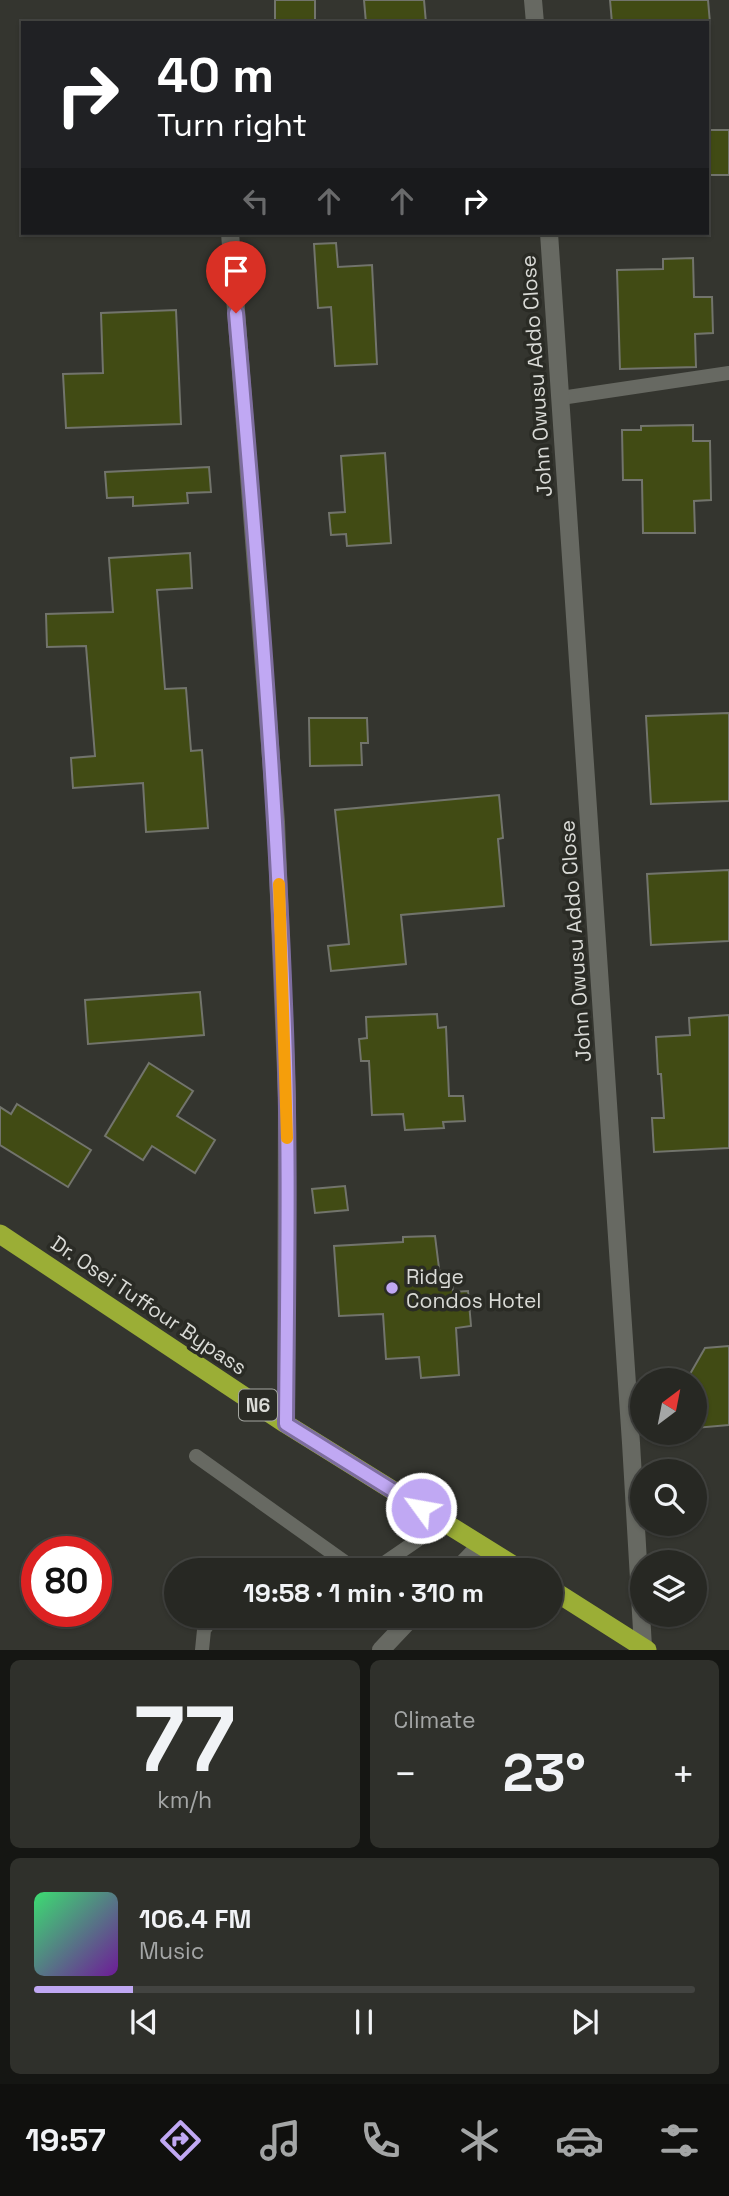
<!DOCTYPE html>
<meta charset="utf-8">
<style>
body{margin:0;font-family:"Space Grotesk",sans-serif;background:#2f302b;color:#f1f3f6;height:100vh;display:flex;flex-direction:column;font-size:26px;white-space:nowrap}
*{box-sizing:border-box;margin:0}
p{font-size:23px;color:#a4a6a6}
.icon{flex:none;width:38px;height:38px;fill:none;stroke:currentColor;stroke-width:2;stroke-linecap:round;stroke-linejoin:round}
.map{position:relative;height:1650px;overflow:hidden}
.side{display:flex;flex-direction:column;gap:10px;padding:10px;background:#151613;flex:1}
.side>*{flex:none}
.hud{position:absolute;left:21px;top:21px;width:688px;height:214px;border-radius:0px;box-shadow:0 2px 5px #0004,0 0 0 2px #434441;background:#202124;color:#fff;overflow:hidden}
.needle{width:46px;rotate:32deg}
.fabs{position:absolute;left:630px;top:1368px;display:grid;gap:14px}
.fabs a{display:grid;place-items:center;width:77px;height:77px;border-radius:50%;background:#272823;box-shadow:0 2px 5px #0004,0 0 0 2px #434441;font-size:35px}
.speed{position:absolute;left:21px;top:1536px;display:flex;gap:14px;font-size:35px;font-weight:700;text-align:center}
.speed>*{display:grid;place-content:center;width:91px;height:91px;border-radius:50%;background:#272823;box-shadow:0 2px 5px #0004,0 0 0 2px #434441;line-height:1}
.speed .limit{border:10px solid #d22;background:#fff;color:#111}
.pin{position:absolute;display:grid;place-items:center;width:60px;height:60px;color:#fff;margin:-72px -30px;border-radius:50% 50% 50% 0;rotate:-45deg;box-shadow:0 0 7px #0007}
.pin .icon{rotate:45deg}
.me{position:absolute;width:77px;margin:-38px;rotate:302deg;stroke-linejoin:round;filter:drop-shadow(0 0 5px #0008)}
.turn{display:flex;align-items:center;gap:24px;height:147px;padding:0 21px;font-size:32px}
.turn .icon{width:91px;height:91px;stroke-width:2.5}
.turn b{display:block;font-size:49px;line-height:60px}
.lanes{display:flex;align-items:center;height:66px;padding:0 21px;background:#0003;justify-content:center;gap:35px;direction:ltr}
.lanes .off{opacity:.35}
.big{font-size:52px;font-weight:700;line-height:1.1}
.side .tile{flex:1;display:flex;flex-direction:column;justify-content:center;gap:10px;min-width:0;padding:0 24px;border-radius:10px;background:#2f302b}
.side .dial{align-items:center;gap:0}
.dial b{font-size:91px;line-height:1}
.song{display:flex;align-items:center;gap:21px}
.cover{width:84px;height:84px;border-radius:10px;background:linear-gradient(135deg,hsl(140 70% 55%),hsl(280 70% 35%))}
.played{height:7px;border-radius:4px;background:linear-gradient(90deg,#c0a8f3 15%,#434441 15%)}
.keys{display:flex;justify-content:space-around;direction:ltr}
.heat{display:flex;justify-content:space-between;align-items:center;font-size:38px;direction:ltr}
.side .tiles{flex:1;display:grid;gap:10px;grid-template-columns:1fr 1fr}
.tile:last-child{grid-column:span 2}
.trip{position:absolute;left:164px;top:1558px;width:399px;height:70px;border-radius:35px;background:#272823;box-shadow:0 2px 5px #0004,0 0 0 2px #434441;font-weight:700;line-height:70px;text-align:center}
.tabs{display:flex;height:112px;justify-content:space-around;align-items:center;background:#10100e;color:#a4a6a6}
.tabs .icon{width:49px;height:49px}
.tabs .active{color:#c0a8f3}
.tabs b{font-size:32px;color:#f1f3f6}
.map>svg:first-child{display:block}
.building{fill:#414b14;stroke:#72746c;stroke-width:2}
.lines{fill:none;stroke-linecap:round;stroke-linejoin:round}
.service{stroke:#676962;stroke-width:14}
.minor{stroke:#676962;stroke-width:18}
.trunk{stroke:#9bae36;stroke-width:19}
.route-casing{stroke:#7d6d9e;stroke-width:18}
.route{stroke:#c0a8f3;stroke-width:12}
.slow{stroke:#f59e0b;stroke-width:12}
.poi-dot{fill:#c0a8f3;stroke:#2a2b25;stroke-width:2.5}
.labels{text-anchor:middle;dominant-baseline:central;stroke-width:7;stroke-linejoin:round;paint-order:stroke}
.shield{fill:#2a2b25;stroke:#a4a6a1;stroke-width:2}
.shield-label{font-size:19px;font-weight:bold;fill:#d9dad6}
.street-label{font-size:21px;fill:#d9dad6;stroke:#2a2b25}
.poi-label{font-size:21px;fill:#d9dad6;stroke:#2a2b25;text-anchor:start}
</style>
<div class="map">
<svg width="729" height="1650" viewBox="0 0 729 1650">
<rect width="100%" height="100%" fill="#34352f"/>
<!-- building -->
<g class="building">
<rect x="275" y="0" width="40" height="23"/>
<polygon points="364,0 424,0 426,23 366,23"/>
<polygon points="610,0 708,0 710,23 612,23"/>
<rect x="707" y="130" width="22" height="45"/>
<polygon points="336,243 338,267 372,265 377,364 335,366 331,307 318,308 314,244"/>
<polygon points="693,258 694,297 712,297 713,333 695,334 696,367 620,369 617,270 663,269 663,259"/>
<polygon points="176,310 181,424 66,428 63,374 103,373 101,313"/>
<polygon points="693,425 693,441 710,441 711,500 694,501 695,533 643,533 642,480 623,480 622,430 641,430 641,426"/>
<polygon points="385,453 391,543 347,546 346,534 331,535 329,513 345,512 341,456"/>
<polygon points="209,467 211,492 187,493 188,503 133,506 133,497 107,498 105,472"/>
<polygon points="190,553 192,588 157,590 165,689 186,688 191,751 202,750 208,828 146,832 143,783 73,788 71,758 95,756 86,646 47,647 46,614 113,612 109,558"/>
<polygon points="729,713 729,801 651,804 646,716"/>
<polygon points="309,718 367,718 368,743 361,743 362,765 310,766"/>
<polygon points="499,795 503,838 498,839 504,906 401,915 406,964 331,971 328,946 349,944 335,810"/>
<polygon points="729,870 729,941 651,945 647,874"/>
<polygon points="200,992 204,1035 88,1044 85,1000"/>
<polygon points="437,1014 438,1028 446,1027 449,1096 463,1096 465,1121 443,1122 444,1128 405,1130 403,1114 372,1115 369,1061 361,1061 359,1039 367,1038 366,1017"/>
<polygon points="729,1015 729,1148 654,1152 652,1118 664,1118 661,1074 658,1074 656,1037 690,1035 689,1018"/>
<polygon points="149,1063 193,1091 177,1116 215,1140 195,1173 152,1146 143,1160 105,1136"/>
<polygon points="17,1104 91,1150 68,1187 0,1145 0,1107 11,1114"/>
<polygon points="345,1186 348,1210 315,1213 312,1189"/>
<polygon points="435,1236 441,1284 452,1283 453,1292 468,1291 471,1326 456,1328 459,1375 421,1378 419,1357 386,1359 383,1314 339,1316 334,1246 403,1242 403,1237"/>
<polygon points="729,1346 729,1425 695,1428 695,1381 686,1381 705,1348"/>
</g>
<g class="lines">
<!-- service -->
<g class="service">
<polyline points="561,398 729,373"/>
<polyline points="196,1456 356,1570"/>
<polyline points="374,1570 444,1522"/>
<polyline points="202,1650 204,1630 213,1617 225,1615"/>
</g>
<!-- minor -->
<g class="minor">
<polyline points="533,0 535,23"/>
<polyline points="230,233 276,822 287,1098 286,1424"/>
<polyline points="549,233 631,1443 643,1647"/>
<polyline points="457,1570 481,1545"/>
<polyline points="381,1650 414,1615"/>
</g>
<!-- trunk -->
<g class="trunk">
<polyline points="0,1234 286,1424 521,1570"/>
<polyline points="551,1589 647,1650"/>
</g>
</g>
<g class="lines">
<defs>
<path id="route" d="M236,313C256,543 275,773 284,1004C290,1144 287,1284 286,1424L421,1508"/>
</defs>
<!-- route casing -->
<use href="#route" class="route-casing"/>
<!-- route -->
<use href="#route" class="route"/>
<!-- slow -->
<polyline class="slow" points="279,884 287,1138"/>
</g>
<!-- markers -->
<circle class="poi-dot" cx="392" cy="1288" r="7"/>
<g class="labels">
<!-- shield labels -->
<rect class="shield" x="239" y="1389.5" width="38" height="31" rx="5"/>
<g class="shield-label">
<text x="258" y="1405">N6</text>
</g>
<!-- street labels -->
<g class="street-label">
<text transform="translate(536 376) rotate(-94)">John Owusu Addo Close</text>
<text transform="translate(575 941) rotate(-94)">John Owusu Addo Close</text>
<text transform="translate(149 1305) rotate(34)">Dr. Osei Tuffour Bypass</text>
</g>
<!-- poi labels -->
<g class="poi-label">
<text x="406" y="1276">Ridge<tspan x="406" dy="24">Condos Hotel</tspan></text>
</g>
</g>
</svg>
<div class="fabs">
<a><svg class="needle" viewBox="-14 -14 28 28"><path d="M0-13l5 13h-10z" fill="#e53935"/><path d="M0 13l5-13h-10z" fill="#a4a6a6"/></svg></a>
<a><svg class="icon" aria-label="search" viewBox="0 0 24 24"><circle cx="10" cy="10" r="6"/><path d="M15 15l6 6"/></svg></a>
<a><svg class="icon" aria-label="layers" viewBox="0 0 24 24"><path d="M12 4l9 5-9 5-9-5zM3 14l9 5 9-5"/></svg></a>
</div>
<div class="speed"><div class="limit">80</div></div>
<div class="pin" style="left:236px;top:313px;background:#d93025"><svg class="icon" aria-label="arrive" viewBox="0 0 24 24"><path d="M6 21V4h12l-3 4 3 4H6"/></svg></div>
<svg class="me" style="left:421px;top:1508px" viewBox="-20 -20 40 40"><circle r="17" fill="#c0a8f3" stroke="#fff" stroke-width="3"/><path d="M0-11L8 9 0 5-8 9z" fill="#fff"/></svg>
<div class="trip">19:58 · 1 min · 310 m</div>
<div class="hud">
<div class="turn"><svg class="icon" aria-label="right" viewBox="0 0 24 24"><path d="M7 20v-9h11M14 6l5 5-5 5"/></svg><div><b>40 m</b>Turn right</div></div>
<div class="lanes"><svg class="icon off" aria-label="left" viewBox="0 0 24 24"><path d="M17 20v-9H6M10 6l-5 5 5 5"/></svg><svg class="icon off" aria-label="ahead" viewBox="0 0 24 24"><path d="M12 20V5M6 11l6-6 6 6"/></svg><svg class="icon off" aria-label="ahead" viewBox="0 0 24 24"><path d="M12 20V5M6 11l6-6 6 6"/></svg><svg class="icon" aria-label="right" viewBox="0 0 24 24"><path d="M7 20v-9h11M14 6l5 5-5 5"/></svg></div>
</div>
</div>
<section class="side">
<div class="tiles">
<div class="tile dial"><b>77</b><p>km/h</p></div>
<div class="tile"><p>Climate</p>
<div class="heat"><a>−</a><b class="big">23°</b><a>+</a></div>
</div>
<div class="tile">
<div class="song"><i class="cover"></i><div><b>106.4 FM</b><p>Music</p></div></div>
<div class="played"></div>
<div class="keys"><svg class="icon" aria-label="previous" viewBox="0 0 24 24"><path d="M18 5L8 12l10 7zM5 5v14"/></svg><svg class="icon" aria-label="pause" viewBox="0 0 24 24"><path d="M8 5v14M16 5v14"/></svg><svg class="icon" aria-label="next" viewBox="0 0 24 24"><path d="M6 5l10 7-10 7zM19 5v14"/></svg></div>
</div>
</div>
</section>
<nav class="tabs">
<b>19:57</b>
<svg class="icon active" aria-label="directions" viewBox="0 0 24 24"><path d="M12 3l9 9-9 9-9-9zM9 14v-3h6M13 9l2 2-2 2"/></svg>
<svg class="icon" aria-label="music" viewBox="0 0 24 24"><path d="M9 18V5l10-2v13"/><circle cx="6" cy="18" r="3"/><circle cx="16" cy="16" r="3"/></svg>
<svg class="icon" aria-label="phone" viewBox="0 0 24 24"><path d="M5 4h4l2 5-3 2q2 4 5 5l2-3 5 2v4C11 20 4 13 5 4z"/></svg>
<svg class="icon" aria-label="climate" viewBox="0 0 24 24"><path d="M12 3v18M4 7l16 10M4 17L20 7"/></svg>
<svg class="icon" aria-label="car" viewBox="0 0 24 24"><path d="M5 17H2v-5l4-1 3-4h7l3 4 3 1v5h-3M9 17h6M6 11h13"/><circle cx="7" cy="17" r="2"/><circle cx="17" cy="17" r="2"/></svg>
<svg class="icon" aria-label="filters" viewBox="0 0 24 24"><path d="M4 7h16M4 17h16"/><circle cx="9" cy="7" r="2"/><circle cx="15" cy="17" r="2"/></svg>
</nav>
